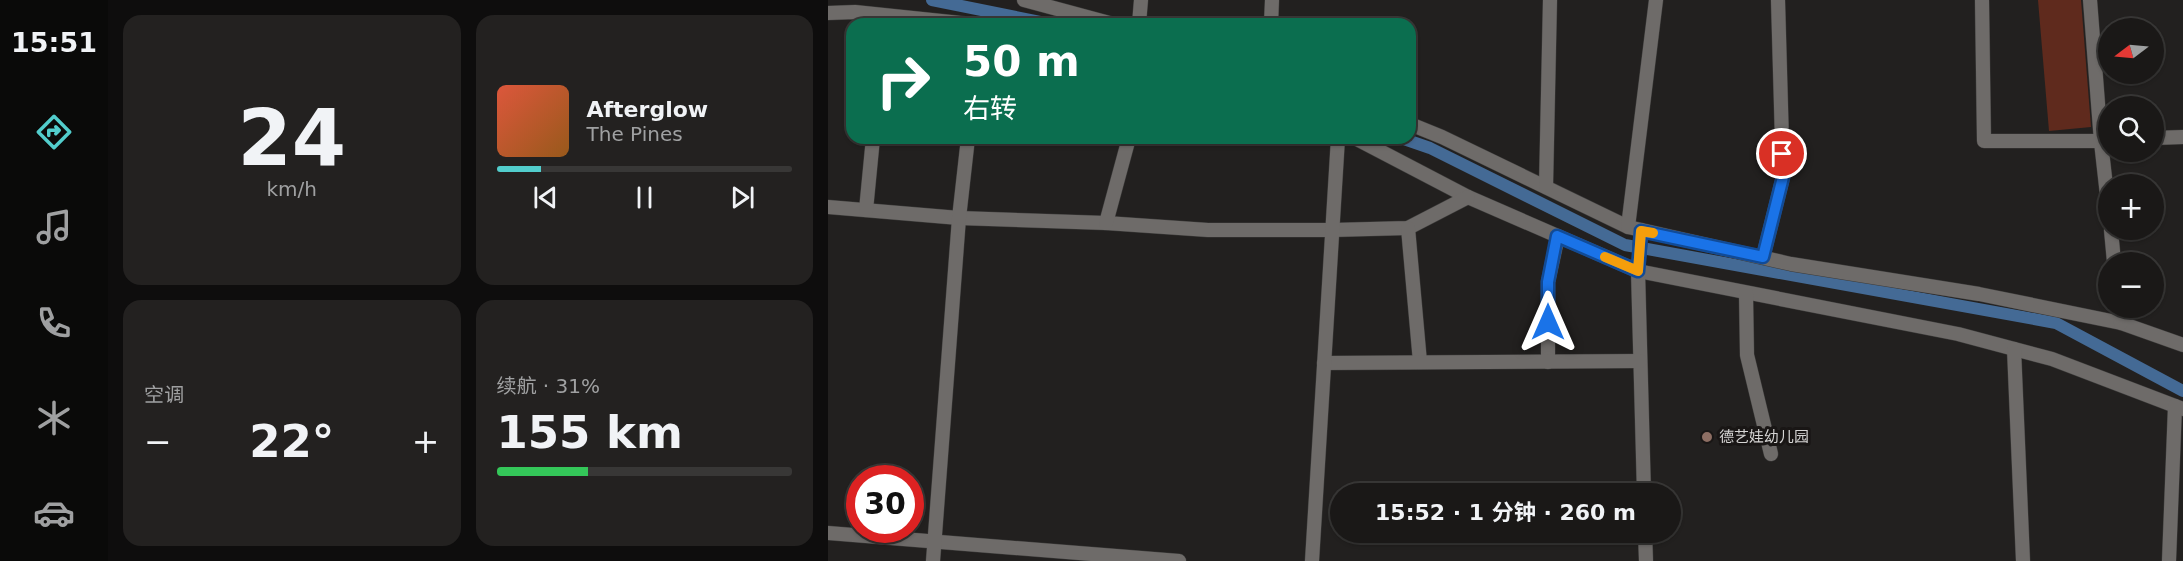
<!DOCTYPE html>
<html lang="zh">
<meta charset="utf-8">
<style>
body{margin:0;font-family:"DejaVu Sans","Noto Sans SC",sans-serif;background:#232120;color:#f1f3f6;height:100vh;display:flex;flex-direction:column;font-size:22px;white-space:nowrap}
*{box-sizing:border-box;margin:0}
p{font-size:20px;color:#9fa0a1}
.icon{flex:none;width:33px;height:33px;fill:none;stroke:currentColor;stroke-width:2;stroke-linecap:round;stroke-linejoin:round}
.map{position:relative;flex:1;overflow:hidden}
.side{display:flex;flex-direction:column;gap:15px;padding:15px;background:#0e0d0d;width:720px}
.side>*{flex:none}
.top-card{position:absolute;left:18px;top:18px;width:570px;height:126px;border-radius:18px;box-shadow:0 2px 4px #0004,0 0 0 2px #383736;background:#0b6e4f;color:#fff;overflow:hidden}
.needle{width:39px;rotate:254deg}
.fabs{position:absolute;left:1270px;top:18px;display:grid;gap:12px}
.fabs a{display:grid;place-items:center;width:66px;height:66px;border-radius:50%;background:#1a1817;box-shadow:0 2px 4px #0004,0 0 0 2px #383736;font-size:30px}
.speed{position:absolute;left:18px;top:465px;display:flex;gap:12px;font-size:30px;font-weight:700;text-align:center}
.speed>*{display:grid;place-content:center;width:78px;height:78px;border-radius:50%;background:#1a1817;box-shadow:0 2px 4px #0004,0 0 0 2px #383736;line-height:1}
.speed .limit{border:9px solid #d22;background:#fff;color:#111}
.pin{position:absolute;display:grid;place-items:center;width:51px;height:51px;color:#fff;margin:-26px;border:3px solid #fff;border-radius:50%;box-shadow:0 2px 6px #0007}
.me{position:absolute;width:66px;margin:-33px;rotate:0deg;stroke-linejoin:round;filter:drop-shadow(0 0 4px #0008)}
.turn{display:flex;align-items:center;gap:21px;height:126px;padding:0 18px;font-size:27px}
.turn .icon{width:78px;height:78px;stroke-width:2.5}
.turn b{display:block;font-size:42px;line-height:51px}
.big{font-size:45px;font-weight:700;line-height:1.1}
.side .tile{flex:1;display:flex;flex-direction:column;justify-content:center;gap:9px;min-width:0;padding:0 21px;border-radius:18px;background:#232120}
.side .dial{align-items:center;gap:0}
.dial b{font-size:78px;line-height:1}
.song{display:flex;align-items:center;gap:18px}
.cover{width:72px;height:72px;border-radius:9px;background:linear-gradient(135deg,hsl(10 70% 55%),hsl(30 70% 35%))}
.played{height:6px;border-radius:3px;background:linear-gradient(90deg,#52cdcc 15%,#383736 15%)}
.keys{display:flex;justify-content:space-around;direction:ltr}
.heat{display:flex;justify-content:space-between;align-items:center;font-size:33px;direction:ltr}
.charge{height:9px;border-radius:4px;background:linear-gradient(90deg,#34c759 31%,#383736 0)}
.side .tiles{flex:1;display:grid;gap:15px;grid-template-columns:repeat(2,1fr)}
.trip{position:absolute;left:502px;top:483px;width:351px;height:60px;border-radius:30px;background:#1a1817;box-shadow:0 2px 4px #0004,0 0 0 2px #383736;font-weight:700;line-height:60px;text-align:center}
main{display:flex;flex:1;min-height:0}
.dock{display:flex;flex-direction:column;width:108px;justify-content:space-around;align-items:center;background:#0a0a09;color:#9fa0a1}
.dock .icon{width:42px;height:42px}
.dock .current{color:#52cdcc}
.dock b{font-size:27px;color:#f1f3f6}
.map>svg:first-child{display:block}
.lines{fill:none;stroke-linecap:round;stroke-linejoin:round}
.canal{stroke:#446a95;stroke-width:12}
.building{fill:#5f2a1d}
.minor-casing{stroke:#3c3b3a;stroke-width:15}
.minor{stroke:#6e6b69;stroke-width:14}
.route-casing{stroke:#114b97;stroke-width:15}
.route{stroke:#1a73e8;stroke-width:10}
.slow{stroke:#f59e0b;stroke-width:10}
.education-dot{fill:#8d6e63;stroke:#191615;stroke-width:2}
.labels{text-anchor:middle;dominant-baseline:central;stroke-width:6;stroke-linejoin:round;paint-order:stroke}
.poi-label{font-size:15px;fill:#d6d5d4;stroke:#191615;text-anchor:start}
</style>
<main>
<nav class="dock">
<b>15:51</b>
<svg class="icon current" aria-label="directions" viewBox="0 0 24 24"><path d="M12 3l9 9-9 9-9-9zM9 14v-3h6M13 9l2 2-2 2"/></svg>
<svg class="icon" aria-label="music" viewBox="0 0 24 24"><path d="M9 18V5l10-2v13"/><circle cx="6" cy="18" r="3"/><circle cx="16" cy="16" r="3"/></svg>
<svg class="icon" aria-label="phone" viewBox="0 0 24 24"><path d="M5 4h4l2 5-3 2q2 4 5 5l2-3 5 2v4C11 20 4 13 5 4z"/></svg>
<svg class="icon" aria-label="climate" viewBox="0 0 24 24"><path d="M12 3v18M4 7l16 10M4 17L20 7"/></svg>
<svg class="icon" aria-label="car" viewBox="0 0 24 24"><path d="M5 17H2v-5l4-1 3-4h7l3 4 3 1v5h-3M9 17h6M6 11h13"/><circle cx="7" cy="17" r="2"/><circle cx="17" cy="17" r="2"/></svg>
</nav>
<section class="side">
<div class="tiles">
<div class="tile dial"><b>24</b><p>km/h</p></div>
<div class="tile">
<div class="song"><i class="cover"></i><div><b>Afterglow</b><p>The Pines</p></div></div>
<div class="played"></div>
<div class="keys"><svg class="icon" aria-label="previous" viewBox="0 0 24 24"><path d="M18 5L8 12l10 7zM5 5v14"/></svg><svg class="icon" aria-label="pause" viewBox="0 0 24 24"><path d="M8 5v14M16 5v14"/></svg><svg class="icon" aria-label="next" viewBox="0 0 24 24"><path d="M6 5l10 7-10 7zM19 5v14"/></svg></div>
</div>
<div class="tile"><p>空调</p>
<div class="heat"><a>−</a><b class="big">22°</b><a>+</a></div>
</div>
<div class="tile"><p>续航 · 31%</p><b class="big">155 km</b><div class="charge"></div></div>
</div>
</section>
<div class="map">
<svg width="1355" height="561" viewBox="0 0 1355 561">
<rect width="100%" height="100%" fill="#22201f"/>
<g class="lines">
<!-- canal -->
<g class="canal">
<polyline points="104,0 222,24"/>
<polyline points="573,138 602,148 797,245 1228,323 1355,391"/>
</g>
</g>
<!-- building -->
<polygon class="building" points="1210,0 1253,0 1263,127 1221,131"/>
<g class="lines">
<defs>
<g id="minor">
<polyline points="196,0 285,24"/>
<polyline points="1154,0 1156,141 1281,141"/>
<polyline points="1262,0 1273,142 1281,213"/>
<polyline points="0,13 27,12 142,24"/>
<polyline points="311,24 313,0"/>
<polyline points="443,24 444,0"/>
<polyline points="582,124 614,137 800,227 963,264 1151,294 1293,323 1355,345"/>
<polyline points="527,138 640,197 810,271 1130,334 1224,359 1355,409"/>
<polyline points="1326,138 1355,137"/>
<polyline points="718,187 722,0"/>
<polyline points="0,207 131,218 278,223 380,230 504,230 580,228 640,197"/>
<polyline points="38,210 45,138"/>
<polyline points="278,223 301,138"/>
<polyline points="800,227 828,0"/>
<polyline points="580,228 592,362"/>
<polyline points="813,230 810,271 816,494"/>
<polyline points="1283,230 1286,262"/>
<polyline points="935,257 955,177 950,0"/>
<polyline points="918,293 919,355 943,454"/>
<polyline points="1291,308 1293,323"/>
<polyline points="1186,349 1195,561"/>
<polyline points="720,362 720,282 730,236"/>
<polyline points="496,363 812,361"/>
<polyline points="817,532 818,561"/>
<polyline points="0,533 351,561"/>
<polyline points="105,561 131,218 140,138"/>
<polyline points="484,561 510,138"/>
<polyline points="1341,561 1347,406"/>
</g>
</defs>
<!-- minor casing -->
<use href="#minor" class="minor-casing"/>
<!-- minor -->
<use href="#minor" class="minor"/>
</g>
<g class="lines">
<defs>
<polyline id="route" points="720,322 720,282 729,236 810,271 813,231 935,257 955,177 954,154"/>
</defs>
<!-- route casing -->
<use href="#route" class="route-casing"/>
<!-- route -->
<use href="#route" class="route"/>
<!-- slow -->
<polyline class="slow" points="777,257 810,271 813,231 825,233"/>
</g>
<!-- markers -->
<circle class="education-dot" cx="879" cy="437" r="6"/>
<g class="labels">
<!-- poi labels -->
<g class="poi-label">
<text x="891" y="437">德艺娃幼儿园</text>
</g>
</g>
</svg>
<div class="fabs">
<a><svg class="needle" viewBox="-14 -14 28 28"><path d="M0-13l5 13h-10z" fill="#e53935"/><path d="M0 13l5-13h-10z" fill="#9fa0a1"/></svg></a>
<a><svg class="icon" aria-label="search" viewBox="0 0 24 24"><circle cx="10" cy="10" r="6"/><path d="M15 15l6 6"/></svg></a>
<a>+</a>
<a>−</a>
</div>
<div class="speed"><div class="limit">30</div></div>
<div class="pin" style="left:954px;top:154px;background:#d93025"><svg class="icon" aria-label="arrive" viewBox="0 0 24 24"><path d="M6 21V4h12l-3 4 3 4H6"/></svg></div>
<svg class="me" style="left:720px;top:322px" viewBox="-20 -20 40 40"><path d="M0-17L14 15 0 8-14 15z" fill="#1a73e8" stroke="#fff" stroke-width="4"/></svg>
<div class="trip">15:52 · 1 分钟 · 260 m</div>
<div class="top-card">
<div class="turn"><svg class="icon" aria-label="right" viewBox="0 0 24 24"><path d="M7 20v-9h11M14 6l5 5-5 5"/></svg><div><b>50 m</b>右转</div></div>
</div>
</div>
</main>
